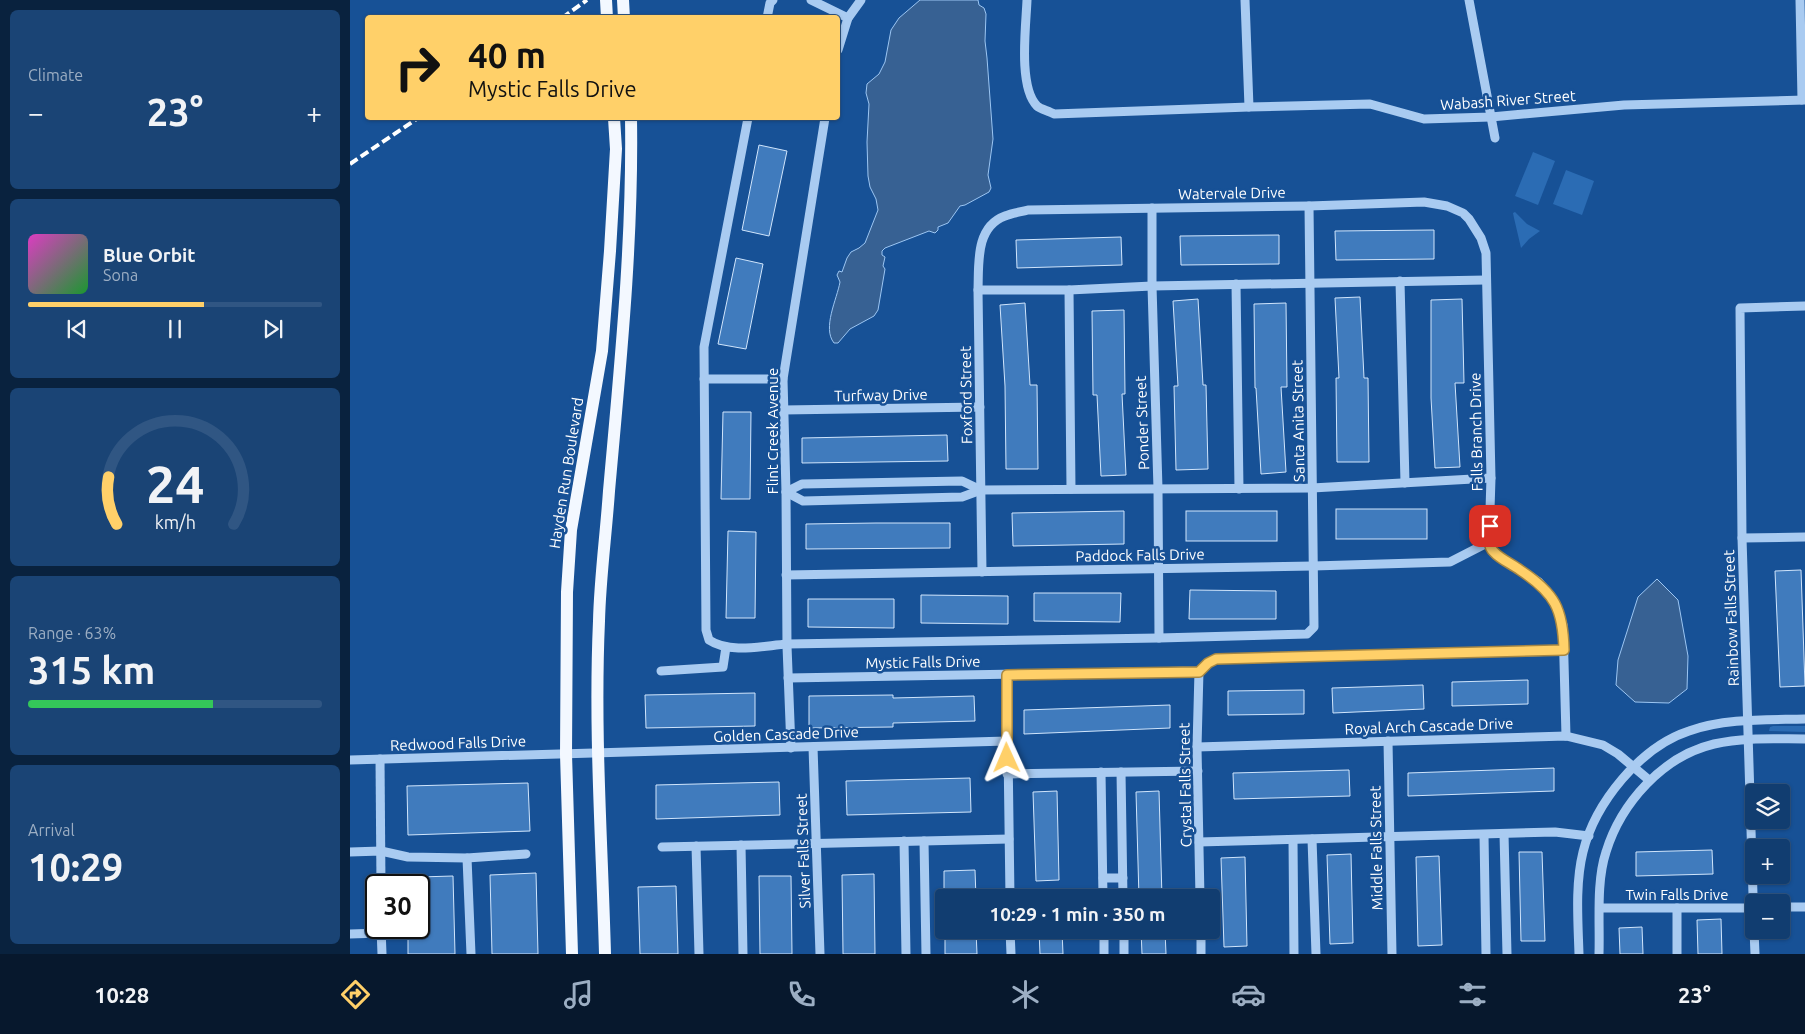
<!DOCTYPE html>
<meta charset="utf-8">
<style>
body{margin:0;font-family:Ubuntu,sans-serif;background:#1a4475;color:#f1f3f6;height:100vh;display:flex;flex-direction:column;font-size:19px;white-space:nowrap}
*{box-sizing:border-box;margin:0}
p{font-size:16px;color:#9caec3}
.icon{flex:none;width:28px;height:28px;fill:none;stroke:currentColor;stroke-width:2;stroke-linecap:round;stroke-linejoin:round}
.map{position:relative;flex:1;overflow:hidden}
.panel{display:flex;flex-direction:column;gap:10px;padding:10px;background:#09223e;width:350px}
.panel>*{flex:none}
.hud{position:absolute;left:15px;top:15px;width:475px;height:105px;border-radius:5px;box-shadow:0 1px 4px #0004,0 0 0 1px #305683;background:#ffd069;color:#111;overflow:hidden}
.tools{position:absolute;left:1395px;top:784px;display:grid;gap:10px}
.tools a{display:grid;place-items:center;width:45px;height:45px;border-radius:5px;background:#113d70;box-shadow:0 1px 4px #0004,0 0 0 1px #305683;font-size:25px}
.speed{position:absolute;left:15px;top:874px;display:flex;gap:10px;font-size:25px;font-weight:700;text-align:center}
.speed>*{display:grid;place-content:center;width:65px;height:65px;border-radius:50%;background:#113d70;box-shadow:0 1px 4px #0004,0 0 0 1px #305683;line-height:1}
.speed .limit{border:2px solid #111;border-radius:8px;background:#fff;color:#111}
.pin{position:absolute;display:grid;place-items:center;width:42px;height:42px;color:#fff;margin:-21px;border-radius:10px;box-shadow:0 2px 8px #0006}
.me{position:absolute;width:55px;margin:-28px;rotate:359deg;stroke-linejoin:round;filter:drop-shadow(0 0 4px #0008)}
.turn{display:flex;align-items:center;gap:18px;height:105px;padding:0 20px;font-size:22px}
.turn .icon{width:65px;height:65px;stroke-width:2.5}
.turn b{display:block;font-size:35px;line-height:42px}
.big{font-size:38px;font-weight:600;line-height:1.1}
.panel .card{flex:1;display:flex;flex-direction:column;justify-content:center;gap:8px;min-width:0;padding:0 18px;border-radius:8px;background:#1a4475}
.panel .dial{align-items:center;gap:0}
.dial svg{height:130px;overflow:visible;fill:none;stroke:#305683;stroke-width:7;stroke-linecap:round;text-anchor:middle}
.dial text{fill:#f1f3f6;stroke:none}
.song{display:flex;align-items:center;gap:15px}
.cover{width:60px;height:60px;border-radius:8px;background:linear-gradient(135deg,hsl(310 70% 55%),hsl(130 70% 35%))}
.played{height:5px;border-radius:2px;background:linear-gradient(90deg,#ffd069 60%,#305683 60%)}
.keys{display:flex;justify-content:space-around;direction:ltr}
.heat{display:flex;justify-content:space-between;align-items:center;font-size:28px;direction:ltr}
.charge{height:8px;border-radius:4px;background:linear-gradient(90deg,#34c759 63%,#305683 0)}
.trip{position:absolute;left:585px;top:889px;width:285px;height:50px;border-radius:5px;background:#113d70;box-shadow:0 1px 4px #0004,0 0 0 1px #305683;font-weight:600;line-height:50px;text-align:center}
.tab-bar{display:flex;height:80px;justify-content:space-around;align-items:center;background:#07182d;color:#9caec3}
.tab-bar .icon{width:35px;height:35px}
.tab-bar .active{color:#ffd069}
.tab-bar b{font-size:22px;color:#f1f3f6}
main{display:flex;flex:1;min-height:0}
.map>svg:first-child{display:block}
.green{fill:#2b6cb4}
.water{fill:#376193;stroke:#9cc6f3}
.building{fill:#407bbd;stroke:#d0e5fc}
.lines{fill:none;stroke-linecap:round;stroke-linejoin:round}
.minor{stroke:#a9cbf1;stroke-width:9}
.major{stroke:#f3f8ff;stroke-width:12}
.rail{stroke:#fff;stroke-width:4;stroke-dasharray:9 4;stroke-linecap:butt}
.route-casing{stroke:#a68744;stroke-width:12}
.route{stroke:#ffd069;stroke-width:9}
.labels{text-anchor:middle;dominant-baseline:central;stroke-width:5;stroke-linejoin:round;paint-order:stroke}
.street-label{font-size:15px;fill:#fff;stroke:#175196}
</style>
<main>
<section class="panel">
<div class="card"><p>Climate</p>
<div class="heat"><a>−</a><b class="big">23°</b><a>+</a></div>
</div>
<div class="card">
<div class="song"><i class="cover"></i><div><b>Blue Orbit</b><p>Sona</p></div></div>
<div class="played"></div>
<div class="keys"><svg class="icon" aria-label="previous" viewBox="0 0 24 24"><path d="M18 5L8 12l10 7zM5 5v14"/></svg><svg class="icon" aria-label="pause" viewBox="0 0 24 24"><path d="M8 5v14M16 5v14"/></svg><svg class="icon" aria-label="next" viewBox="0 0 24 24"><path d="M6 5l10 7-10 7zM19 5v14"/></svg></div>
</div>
<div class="card dial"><svg viewBox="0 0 100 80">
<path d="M14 69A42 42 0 1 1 86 69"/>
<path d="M14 69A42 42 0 0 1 9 40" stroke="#ffd069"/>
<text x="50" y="56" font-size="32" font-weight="700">24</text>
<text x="50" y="72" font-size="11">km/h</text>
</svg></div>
<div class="card"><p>Range · 63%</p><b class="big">315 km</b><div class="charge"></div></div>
<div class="card"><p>Arrival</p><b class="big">10:29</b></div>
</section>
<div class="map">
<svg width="1455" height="954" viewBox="0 0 1455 954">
<rect width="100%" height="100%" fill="#175196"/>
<!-- green -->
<g class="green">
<polygon points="1183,152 1205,161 1188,205 1165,196"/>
<polygon points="1216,170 1244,181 1232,215 1203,204"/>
<polygon points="1165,212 1177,224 1190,231 1179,239 1171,248 1164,218 1163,213"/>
<polygon points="1423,726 1455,726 1455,732 1419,731 1420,727"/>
</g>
<!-- water -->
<g class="water">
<path d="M570,0H628L629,5L634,8L636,14L635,41L637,58L643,139L638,175L641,188L639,192L615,205L610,206L598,223L588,227V230L585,233L579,231L535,248L532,251V255L535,257L533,266L535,269L528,310L524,316L500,329L488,343H484C472,328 487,299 490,282L487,275L489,271L492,272L497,258L501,252L509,248L515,243L528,210L526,199L520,187L518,176L517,142L519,104L516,93L517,84L529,74L535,62L541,30L549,18Z"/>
<polygon points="1307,579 1328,600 1338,656 1337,689 1319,703 1285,702 1266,685 1268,660 1288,597"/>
</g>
<!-- building -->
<g class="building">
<polygon points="409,145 437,151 419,236 392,230"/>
<polygon points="1084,230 1084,259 986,260 985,231"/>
<polygon points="929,235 929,264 831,265 830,236"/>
<polygon points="771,237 772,265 667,268 666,240"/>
<polygon points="386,258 413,264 396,349 368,344"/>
<polygon points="1010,297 1014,378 1018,378 1019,462 987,462 986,378 989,378 985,298"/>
<polygon points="848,299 853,385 856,385 858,469 826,470 824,386 828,386 823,301"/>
<polygon points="1112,299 1114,383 1105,383 1110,467 1085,468 1081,398 1081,300"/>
<polygon points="675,303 680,385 687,385 688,469 656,469 655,386 650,305"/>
<polygon points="936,303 937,387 931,387 936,472 911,474 906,388 905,388 904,304"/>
<polygon points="774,310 775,394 772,394 776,475 751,476 747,395 743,395 742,311"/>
<polygon points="373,412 401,412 400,499 371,499"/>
<polygon points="597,435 598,461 452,463 452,438"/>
<rect x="986" y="509" width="91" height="30"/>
<polygon points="774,511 774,544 663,546 662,513"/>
<rect x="836" y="511" width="91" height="30"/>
<polygon points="526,523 600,523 600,548 456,549 456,524"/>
<polygon points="378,531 406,532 405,618 376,618"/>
<polygon points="1451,570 1455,686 1430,687 1425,571"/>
<polygon points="840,590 926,591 926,619 839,619"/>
<polygon points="684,593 771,593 770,622 684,621"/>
<polygon points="571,595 658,596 658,624 571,623"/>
<polygon points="458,599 544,599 544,628 458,627"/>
<polygon points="1178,680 1178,704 1102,706 1102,682"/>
<polygon points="1073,685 1074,709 983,713 982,688"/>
<polygon points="954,690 954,714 878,715 878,691"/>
<polygon points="405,693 405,726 296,728 295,695"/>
<polygon points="543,695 543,698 624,696 625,721 543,723 543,727 459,728 459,696"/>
<polygon points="820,705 820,728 674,734 674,710"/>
<polygon points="1204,768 1204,791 1058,796 1058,773"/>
<polygon points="999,770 1000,796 884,799 883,773"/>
<polygon points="620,778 621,812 497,815 496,781"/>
<polygon points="429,782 430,815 306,819 306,785"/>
<polygon points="178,783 180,831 58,835 57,786"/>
<polygon points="707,791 709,880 686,881 683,792"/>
<polygon points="809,791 812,898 789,898 786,792"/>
<polygon points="1362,850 1363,874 1286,876 1286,852"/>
<polygon points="1169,852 1192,852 1195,941 1171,941"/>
<polygon points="1001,854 1003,943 980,944 977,855"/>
<polygon points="1089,856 1092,945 1068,946 1066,857"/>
<polygon points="895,857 897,946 874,947 871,858"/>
<polygon points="625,870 626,898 594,898 594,871"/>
<polygon points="186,873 188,954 142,954 140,875"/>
<polygon points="524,874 525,954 493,954 492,875"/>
<polygon points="103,876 105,954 58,954 58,928 69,928 69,877"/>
<polygon points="409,876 441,876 442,954 410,954"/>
<polygon points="326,886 328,954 290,954 288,887"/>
<polygon points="1371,919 1372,954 1348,954 1347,920"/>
<polygon points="1292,927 1293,954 1270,954 1269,928"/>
<polygon points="595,930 626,930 627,954 595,954"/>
<polygon points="689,930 712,930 713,954 690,954"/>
<polygon points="791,930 815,930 816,954 792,954"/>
</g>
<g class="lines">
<!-- minor -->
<g class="minor">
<polyline points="461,0 498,18"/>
<path d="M677,0C676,26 668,87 687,106C690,109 699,111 704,114L899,107L1020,104L1074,119L1141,117L1274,105L1455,100"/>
<polyline points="895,0 899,107"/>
<polyline points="1119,0 1145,138"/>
<polyline points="1450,0 1452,100"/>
<polyline points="417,18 420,3 423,0"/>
<polyline points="488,50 498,18 511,0"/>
<path d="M398,118L354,347L356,630L359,640C380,654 412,646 437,644L809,638L957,634L964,627L959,206"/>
<polyline points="802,208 802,286 808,489 809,638"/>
<polyline points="1050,281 1055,483"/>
<polyline points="886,284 889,489"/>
<polyline points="628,290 719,290 721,489"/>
<polyline points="719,290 802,286 1136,280"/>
<polyline points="354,379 433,379"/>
<polyline points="433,410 630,407"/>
<polyline points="436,492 453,501 612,497 631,490 962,488 1141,478"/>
<polyline points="436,492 452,484 612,481 631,490"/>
<polyline points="1392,538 1455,537"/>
<path d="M632,572L628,290C629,264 625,227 655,216C662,213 671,212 678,210L959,206L1074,202L1097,206L1113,213L1119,219L1131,238L1136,253L1141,478L1139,542L1143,552L1189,582L1205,602L1213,625L1216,736"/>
<polyline points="436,575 963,566 1100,562 1139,542"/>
<polyline points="311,671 373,667 376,647"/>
<polyline points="849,671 847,747 850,898"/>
<polyline points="657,675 660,898"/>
<polyline points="438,678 849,671 858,663 866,659 1214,651"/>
<polyline points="1038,741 1042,954"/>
<polyline points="463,747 470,954"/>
<polyline points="847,747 1216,736 1253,745 1268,754 1299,780"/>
<polyline points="441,748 437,646 436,492 433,379 475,118"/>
<polyline points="30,759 31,885"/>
<polyline points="0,760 657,741"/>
<polyline points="751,772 753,898"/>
<polyline points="771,772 773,898"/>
<polyline points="657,774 848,771"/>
<polyline points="1154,834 1157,954"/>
<polyline points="1134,835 1136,954"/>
<polyline points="962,839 966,954"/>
<polyline points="943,840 944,954"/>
<polyline points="554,841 556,954"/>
<polyline points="574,841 576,954"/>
<polyline points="849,842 1205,832 1239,836"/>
<polyline points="391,845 393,954"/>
<polyline points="346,846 349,954"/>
<polyline points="312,847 659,839"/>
<polyline points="0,852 31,851 58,857 117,858 176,854"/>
<polyline points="117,858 121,954"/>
<polyline points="753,878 773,878"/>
<polyline points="1431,907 1455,907"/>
<polyline points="1250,908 1404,908"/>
<polyline points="1327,908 1327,954"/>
<polyline points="1404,927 1392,538 1390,308 1455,306"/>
<polyline points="31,928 32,954"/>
<polyline points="660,930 661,954"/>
<polyline points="754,930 754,954"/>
<polyline points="774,930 774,954"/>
<polyline points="851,930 851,954"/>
<polyline points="1404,930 1405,954"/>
<polyline points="0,934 31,933"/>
<path d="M1229,954C1228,921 1225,884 1233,852C1245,803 1290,747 1339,731C1375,718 1417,720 1455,719"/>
<path d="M1249,954C1250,922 1246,882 1256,852C1271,803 1313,756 1364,744C1394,737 1425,739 1455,739"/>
</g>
<!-- major -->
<g class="major">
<polyline points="256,0 257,18"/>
<polyline points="273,0 274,18"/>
<polyline points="222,954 216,754 217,592 221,530 252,351 260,251 266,149 264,118"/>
<path d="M255,954C252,843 244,732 249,621C250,578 256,535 259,491C270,367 283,242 281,118"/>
</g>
<!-- rail -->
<g class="rail">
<polyline points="212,18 237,0"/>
<polyline points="0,164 68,118"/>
</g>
</g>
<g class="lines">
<defs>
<path id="route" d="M657,758V675L849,672L858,663L866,659L1214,650C1213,609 1205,593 1170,570C1162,564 1150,559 1144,552C1137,546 1139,535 1140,526"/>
</defs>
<!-- route casing -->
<use href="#route" class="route-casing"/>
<!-- route -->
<use href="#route" class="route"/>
</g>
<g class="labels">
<!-- street labels -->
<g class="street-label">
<text transform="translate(1158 100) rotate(-4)">Wabash River Street</text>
<text transform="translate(882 193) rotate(-1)">Watervale Drive</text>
<text transform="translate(531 395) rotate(-1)">Turfway Drive</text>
<text transform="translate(616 395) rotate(-91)">Foxford Street</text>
<text transform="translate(948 421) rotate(-91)">Santa Anita Street</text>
<text transform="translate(792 423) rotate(-92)">Ponder Street</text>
<text transform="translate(422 431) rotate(-90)">Flint Creek Avenue</text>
<text transform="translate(1126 432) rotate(-91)">Falls Branch Drive</text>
<text transform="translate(216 473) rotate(-81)">Hayden Run Boulevard</text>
<text transform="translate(790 555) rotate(-1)">Paddock Falls Drive</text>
<text transform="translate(1381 618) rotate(-92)">Rainbow Falls Street</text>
<text transform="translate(573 662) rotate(-1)">Mystic Falls Drive</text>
<text transform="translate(1079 726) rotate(-2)">Royal Arch Cascade Drive</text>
<text transform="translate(436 734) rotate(-2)">Golden Cascade Drive</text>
<text transform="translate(108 743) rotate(-2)">Redwood Falls Drive</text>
<text transform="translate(835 785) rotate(-91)">Crystal Falls Street</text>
<text transform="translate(1026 848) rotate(-91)">Middle Falls Street</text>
<text transform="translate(453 851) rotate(-92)">Silver Falls Street</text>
<text x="1327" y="894">Twin Falls Drive</text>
</g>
</g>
</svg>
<div class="tools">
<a><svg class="icon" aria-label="layers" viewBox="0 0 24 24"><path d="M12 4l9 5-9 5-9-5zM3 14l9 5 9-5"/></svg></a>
<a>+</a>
<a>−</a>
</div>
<div class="speed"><div class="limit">30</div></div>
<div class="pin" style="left:1140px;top:526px;background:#d93025"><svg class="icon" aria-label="arrive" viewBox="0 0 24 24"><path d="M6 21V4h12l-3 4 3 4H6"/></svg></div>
<svg class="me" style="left:657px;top:758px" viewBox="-20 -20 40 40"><path d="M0-17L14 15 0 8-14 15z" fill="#ffd069" stroke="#fff" stroke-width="4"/></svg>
<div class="trip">10:29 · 1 min · 350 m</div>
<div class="hud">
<div class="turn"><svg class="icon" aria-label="right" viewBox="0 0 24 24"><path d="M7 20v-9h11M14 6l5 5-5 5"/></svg><div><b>40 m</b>Mystic Falls Drive</div></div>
</div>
</div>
</main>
<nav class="tab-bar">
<b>10:28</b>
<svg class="icon active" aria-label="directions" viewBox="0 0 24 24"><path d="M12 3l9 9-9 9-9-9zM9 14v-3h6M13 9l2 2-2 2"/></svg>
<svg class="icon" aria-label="music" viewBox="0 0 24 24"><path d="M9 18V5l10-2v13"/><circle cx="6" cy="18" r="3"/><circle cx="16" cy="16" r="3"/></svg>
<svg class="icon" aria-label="phone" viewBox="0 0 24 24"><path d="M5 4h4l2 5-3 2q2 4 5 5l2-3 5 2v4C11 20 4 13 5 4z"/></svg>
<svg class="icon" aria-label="climate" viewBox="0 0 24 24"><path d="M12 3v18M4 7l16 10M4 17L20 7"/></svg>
<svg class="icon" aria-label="car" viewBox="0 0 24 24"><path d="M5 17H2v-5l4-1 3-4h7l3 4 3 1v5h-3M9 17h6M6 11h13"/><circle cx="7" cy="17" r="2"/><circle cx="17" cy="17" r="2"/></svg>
<svg class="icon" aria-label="filters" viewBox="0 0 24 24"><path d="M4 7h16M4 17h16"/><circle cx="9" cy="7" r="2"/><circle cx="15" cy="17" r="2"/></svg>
<b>23°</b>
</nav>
